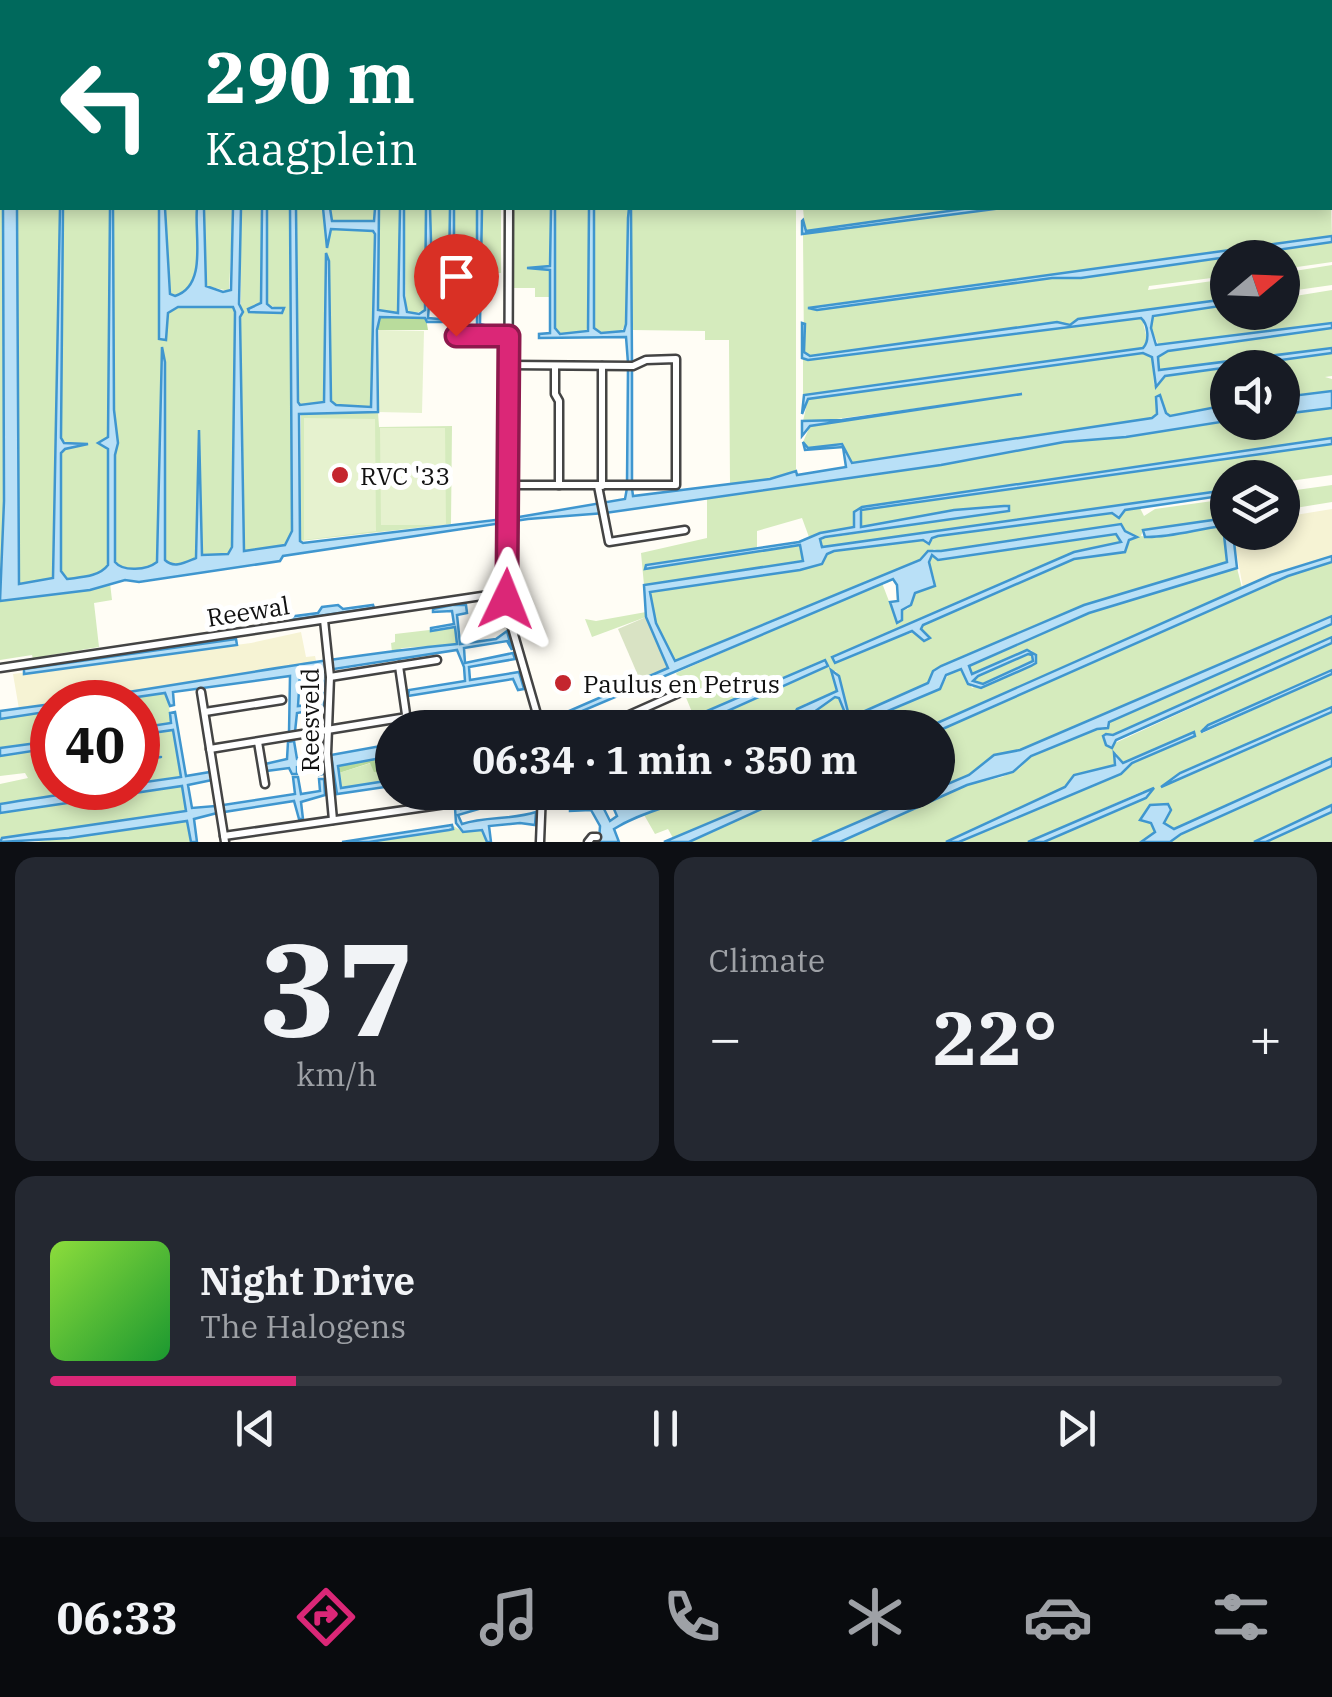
<!DOCTYPE html>
<meta charset="utf-8">
<style>
body{margin:0;font-family:"IBM Plex Serif",serif;background:#242831;color:#f1f3f6;height:100vh;display:flex;flex-direction:column;font-size:38px;white-space:nowrap}
*{box-sizing:border-box;margin:0}
p{font-size:32px;color:#9ea1a6}
.icon{flex:none;width:55px;height:55px;fill:none;stroke:currentColor;stroke-width:2;stroke-linecap:round;stroke-linejoin:round}
.map{position:relative;height:842px;overflow:hidden}
.panel{display:flex;flex-direction:column;gap:15px;padding:15px;background:#0d0f14;flex:1}
.panel>*{flex:none}
.guide{position:absolute;left:0px;top:0px;width:1332px;height:210px;box-shadow:0 5px 15px #0003;background:#00695c;color:#fff;overflow:hidden}
.needle{width:65px;rotate:71deg}
.controls{position:absolute;left:1210px;top:240px;display:grid;gap:20px}
.controls a{display:grid;place-items:center;width:90px;height:90px;border-radius:50%;background:#171b24;box-shadow:0 5px 15px #0003;font-size:50px}
.speed{position:absolute;left:30px;top:680px;display:flex;gap:20px;font-size:50px;font-weight:700;text-align:center}
.speed>*{display:grid;place-content:center;width:130px;height:130px;border-radius:50%;background:#171b24;box-shadow:0 5px 15px #0003;line-height:1}
.speed .limit{border:15px solid #d22;background:#fff;color:#111}
.pin{position:absolute;display:grid;place-items:center;width:85px;height:85px;color:#fff;margin:-102px -42px;border-radius:50% 50% 50% 0;rotate:-45deg;box-shadow:0 0 10px #0007}
.pin .icon{rotate:45deg}
.me{position:absolute;width:110px;margin:-55px;rotate:2deg;stroke-linejoin:round;filter:drop-shadow(0 0 8px #0008)}
.turn{display:flex;align-items:center;gap:35px;height:210px;padding:0 40px;font-size:45px}
.turn .icon{width:130px;height:130px;stroke-width:2.5}
.turn b{display:block;font-size:70px;line-height:85px}
.big{font-size:75px;font-weight:700;line-height:1.1}
.panel .widget{flex:1;display:flex;flex-direction:column;justify-content:center;gap:15px;min-width:0;padding:0 35px;border-radius:20px;background:#242831}
.panel .dial{align-items:center;gap:0}
.dial b{font-size:130px;line-height:1}
.song{display:flex;align-items:center;gap:30px}
.cover{width:120px;height:120px;border-radius:15px;background:linear-gradient(135deg,hsl(90 70% 55%),hsl(130 70% 35%))}
.played{height:10px;border-radius:5px;background:linear-gradient(90deg,#db2777 20%,#363941 20%)}
.keys{display:flex;justify-content:space-around;direction:ltr}
.heat{display:flex;justify-content:space-between;align-items:center;font-size:55px;direction:ltr}
.panel .tiles{flex:1;display:grid;gap:15px;grid-template-columns:1fr 1fr}
.widget:last-child{grid-column:span 2}
.trip{position:absolute;left:375px;top:710px;width:580px;height:100px;border-radius:50px;background:#171b24;box-shadow:0 5px 15px #0003;font-weight:700;line-height:100px;text-align:center}
.tabs{display:flex;height:160px;justify-content:space-around;align-items:center;background:#090b0e;color:#9ea1a6}
.tabs .icon{width:70px;height:70px}
.tabs .on{color:#db2777}
.tabs b{font-size:45px;color:#f1f3f6}
.map>svg:first-child{display:block}
.farmland{fill:#f6f3d4}
.green{fill:#d5ebbd;fill-rule:evenodd}
.forest{fill:#b9dc9c}
.cemetery{fill:#d9e3c4}
.pitch{fill:#e6f2cf}
.water{fill:#b9e0f7;stroke:#3f96cf;stroke-width:2.5;fill-rule:evenodd}
.lines{fill:none;stroke-linecap:round;stroke-linejoin:round}
.stream{stroke:#3f96cf;stroke-width:2.5}
.minor-casing{stroke:#444;stroke-width:11}
.minor{stroke:#fff;stroke-width:6}
.route-casing{stroke:#8e194d;stroke-width:25}
.route{stroke:#db2777;stroke-width:18}
.poi-dot{fill:#c4262e;stroke:#fff;stroke-width:4}
.labels{text-anchor:middle;dominant-baseline:central;stroke-width:10;stroke-linejoin:round;paint-order:stroke}
.poi-label{font-size:25px;fill:#111;stroke:#fff;text-anchor:start}
.street-label{font-size:25px;fill:#111;stroke:#fff}
</style>
<div class="map">
<svg width="1332" height="842" viewBox="0 0 1332 842">
<rect width="100%" height="100%" fill="#fffdf5"/>
<!-- farmland -->
<g class="farmland">
<polygon points="63,0 397,0 396,2"/>
<polygon points="1332,509 1332,556 1296,566 1243,588 1233,533 1282,532 1283,517"/>
<polygon points="301,632 306,657 315,656 317,665 19,709 13,674 251,643"/>
</g>
<!-- green -->
<g class="green">
<polygon points="803,0 1123,0 1103,2"/>
<polygon points="0,147 3,208 3,585 0,589"/>
<polygon points="1330,170 1332,236 817,306 809,310 1052,278 1081,278 1332,242 1332,262 1283,269 1282,258 1228,258 1227,276 1149,286 1148,290 1227,279 1227,299 1078,319 1070,325 1056,322 810,356 804,352 803,234 1002,208 1330,208"/>
<polygon points="17,208 60,208 53,579 19,584"/>
<path d="M63,208H110L108,437L99,444L108,449L109,463L108,565C99,577 81,577 67,579L61,572V453L65,449L87,443L68,444L61,438Z"/>
<path d="M113,208H159V338L166,339L168,313L178,307H233L235,312L232,547L228,554L202,555L199,430L196,559C186,561 174,569 165,560V362L162,347L157,562C147,570 127,571 116,565L115,455L118,443L114,410Z"/>
<path d="M165,208H197C194,235 208,286 175,296L170,294Z"/>
<polygon points="203,208 233,208 229,291 206,286"/>
<polygon points="241,208 262,208 261,303 259,307 250,307 258,313 284,311 267,304 267,208 290,208 292,531 285,545 244,551 240,439"/>
<polygon points="296,208 323,208 328,247 331,229 373,231 375,234 371,407 336,405 331,401 329,261 326,253 324,402 299,405 298,402"/>
<polygon points="330,208 375,208 375,219 366,222 332,221"/>
<polygon points="379,208 400,208 399,313 378,310"/>
<polygon points="404,208 426,208 425,310 406,316"/>
<polygon points="430,208 450,208 448,273 429,273"/>
<polygon points="454,208 477,208 476,273 454,274"/>
<polygon points="482,208 501,208 501,273 481,273"/>
<polygon points="514,208 551,208 551,265 540,269 550,270 550,297 535,297 535,288 513,288"/>
<polygon points="555,208 589,208 589,317 586,333 560,334 555,328"/>
<polygon points="594,208 629,208 626,324 620,333 601,333 594,328"/>
<polygon points="631,208 796,208 796,471 793,475 730,484 729,340 705,340 705,331 632,330"/>
<polygon points="803,208 970,208 805,231"/>
<polygon points="1332,265 1332,285 1283,292 1282,273"/>
<polygon points="1332,290 1332,323 1159,346 1151,328 1153,316 1227,305 1228,312 1282,312 1283,298"/>
<polygon points="1142,318 1147,339 1143,348 803,396 803,359"/>
<polygon points="1332,328 1332,348 1161,371 1158,364 1159,355 1168,351"/>
<polygon points="1147,353 1152,357 1154,385 1158,386 1160,379 1165,376 1229,367 1332,353 1332,376 1325,377 1332,379 1332,391 1283,397 1282,368 1228,368 1227,405 1170,416 1166,413 1162,398 1156,397 1157,414 1152,418 852,463 842,444 808,448 803,442 810,426 1022,394 807,423 803,421 808,399"/>
<polygon points="1332,408 1332,438 862,507 854,512 854,527 809,537 802,518 757,531 757,550 646,565 645,568 801,545 804,561 644,585 641,553 707,538 707,498 941,465 1064,442 1126,437 1227,421 1282,422 1283,414"/>
<polygon points="301,411 378,412 379,427 452,426 451,524 300,541"/>
<polygon points="1332,444 1332,475 1283,482 1282,478 1228,478 1227,490 844,546 824,548 820,539 1009,510 954,510 861,527 858,520 861,510"/>
<polygon points="1332,485 1332,502 1283,510 1282,492"/>
<path d="M1227,499V518L1143,530L1141,536C1166,540 1196,529 1223,526L1227,562L1084,605L941,666L933,671L928,683L829,727H692L827,666L825,660L694,717L676,673L882,583L897,622L902,620V610L908,609L915,593L935,580L929,562L932,555L938,560L1116,534L1121,542L1074,552L832,657L915,632L922,625L1074,559L1124,552L1131,539L1122,526L940,551L934,549L920,560L814,603L807,609H798L674,661L656,623L649,592L800,570L822,564L827,554L834,551L924,540L926,544L938,536L1140,508L1144,516L1155,509ZM831,671H836L839,676L848,710H843L839,697L835,696L800,722L805,704L837,691Z"/>
<polygon points="1332,562 1332,616 1020,750 994,755 969,775 938,788 938,731 1288,576"/>
<polygon points="1237,568 1242,588 928,727 850,728 940,689 950,672 961,669 972,688 981,683 977,684 973,678 1028,654 1032,655 1033,660 984,683 984,686 1031,666 1036,655 1031,650 973,674 967,668 1089,613"/>
<polygon points="110,583 112,600 94,603 99,647 39,657 104,651 0,665 33,659 32,655 0,660 0,601 90,590"/>
<polygon points="646,612 646,617 592,637 585,619 596,621"/>
<polygon points="1332,624 1332,637 1113,736 1115,743 1332,643 1332,670 1208,725 1203,728 1203,733 1332,674 1332,707 1180,773 1162,787 1332,712 1332,758 1174,829 1164,823 1168,816 1168,804 1151,805 1144,822 1151,823 1155,832 1141,842 1044,842 1146,798 1143,791 1028,842 959,842 1121,774 1132,763 1195,736 1194,732 1123,763 1116,753 1116,765 1074,775 1065,787 946,842 840,842 967,785 1002,777 1019,769 1031,756 1097,729 1103,730 1109,722"/>
<polygon points="455,627 458,644 403,648 392,652 391,643 395,642 395,634"/>
<polygon points="166,692 172,723 138,728 138,702 103,702"/>
<polygon points="52,711 52,741 0,748 0,719"/>
<polygon points="173,730 181,777 138,783 138,735"/>
<polygon points="52,748 52,788 103,788 0,804 0,784 28,778 25,773 0,776 0,756"/>
<polygon points="371,763 383,772 392,769 392,780 341,788 339,773"/>
<polygon points="1332,766 1332,805 1254,842 1170,842 1181,834"/>
<polygon points="182,786 186,811 0,838 0,813"/>
<polygon points="615,793 673,793 626,808 622,806"/>
<polygon points="698,793 728,793 733,803 747,801 761,793 780,793 673,838 668,829 655,834 643,813 676,805"/>
<polygon points="807,793 925,793 812,842 690,842 788,797 799,798"/>
<polygon points="1332,812 1332,842 1266,842"/>
<polygon points="187,821 191,842 35,842"/>
<polygon points="452,825 463,832 481,829 487,842 369,842 449,830"/>
</g>
<!-- forest -->
<g class="forest">
<polygon points="406,316 426,318 428,330 377,330 380,317"/>
<polygon points="392,756 392,769 374,772 370,763 339,773 338,766"/>
</g>
<!-- cemetery -->
<polygon class="cemetery" points="646,617 669,668 640,680 618,629"/>
<!-- pitch -->
<g class="pitch">
<polygon points="379,330 424,331 422,413 378,412"/>
<polygon points="304,418 375,419 376,531 304,540"/>
<polygon points="380,428 445,428 446,525 381,525"/>
</g>
<!-- water -->
<g class="water">
<path d="M3,208H17L19,584L53,578L60,208H63L61,438L64,443L88,444L65,449L61,453V571L67,579C81,577 99,577 108,565V449L98,443L108,437L110,208H113L114,410L118,443L115,455V562C123,572 147,570 157,562L162,347L165,362V560C174,569 186,562 196,558L199,430L202,555L228,554L232,547L235,312L233,307H178L168,313L166,340L159,339V208H165L170,294L175,296C208,286 194,234 197,208L204,209L206,286L223,292L231,290L233,208H241L239,304L243,312L240,317L244,551L285,545L292,531L290,208H296L298,402L300,405L324,402L326,253L329,261L331,401L336,405L371,407L375,234L373,231L331,229L327,248L323,208H330L332,221H374L375,208H379L378,310L398,313L400,208H404V296L407,312L419,314L425,310L426,208H430L432,274L449,272L450,208H454V276L431,277L428,318L450,320L452,332L448,322H427L425,318L380,317L377,330L378,412L299,414L300,541L303,543L513,518L625,499L627,488H632L633,496L770,479L796,471L797,475L846,467L843,447L805,450L803,442L808,448L842,444L852,463L1152,418L1157,414L1156,397L1160,395L1166,413L1170,416L1227,405V421L1126,437L1064,442L941,465L605,513L528,519L283,556L280,561L139,582L125,580L90,590L0,601L4,501Z"/>
<polygon points="262,208 267,208 267,304 272,308 284,308 282,313 249,312 248,309 261,303"/>
<polygon points="477,208 482,208 480,324 495,328 477,325"/>
<polygon points="551,208 555,208 555,328 560,334 588,331 589,208 594,208 594,328 601,333 624,331 626,324 628,218 629,208 631,208 632,363 628,363 626,337 539,338 539,334 550,333 550,270 527,268 550,266"/>
<polygon points="970,208 1002,208 802,234 802,221 803,220 806,231"/>
<polygon points="1332,236 1332,242 1081,278 1052,278 817,310 808,308"/>
<path d="M1227,299V305L1153,316L1151,328L1156,345L1332,323V328L1168,351L1158,357L1159,370L1332,348V353L1165,376L1156,387L1152,357L1143,353L808,399L802,414L804,395L1143,348C1150,341 1148,324 1141,318L808,360L802,358V323L805,324L804,352L810,356L1057,322L1070,325L1078,319Z"/>
<polygon points="628,367 632,368 632,483 627,483"/>
<polygon points="1332,391 1332,408 1283,414 1283,397"/>
<polygon points="1022,394 810,426 802,436 802,421 842,420"/>
<polygon points="1332,438 1332,444 861,510 861,527 954,510 1004,506 1009,506 1009,511 825,537 820,539 822,547 1227,490 1227,495 1125,510 1119,518 1112,513 938,536 932,538 929,544 923,540 834,551 827,554 822,564 800,570 650,592 656,623 675,661 920,560 928,551 941,551 1121,524 1125,531 1137,537 1129,540 1125,552 1074,559 923,625 921,629 930,638 924,641 912,631 835,663 832,657 1074,552 1121,542 1116,534 938,560 932,555 929,562 935,586 915,593 911,605 902,610 902,620 897,623 890,602 898,601 897,585 893,579 547,726 546,721 668,668 646,617 644,585 803,561 800,545 645,569 646,565 799,542 820,533 854,527 854,512 862,507"/>
<path d="M1227,518L1228,532L1233,533L1237,568L1089,613L969,666L972,674L1027,650L1036,655V663L1031,666L981,688L968,684L961,669L946,675L940,689L850,727H829L928,683L933,671L941,666L1084,605L1227,562L1223,526C1197,529 1170,538 1145,537L1143,530ZM1028,654L1032,655L1033,661L983,684L973,681L978,676Z"/>
<polygon points="1332,556 1332,562 1288,576 938,731 938,728 928,727 1271,575"/>
<polygon points="338,605 343,609 373,605 374,608 291,620 288,617 318,613 322,607"/>
<path d="M452,605H466L467,613L457,615L460,644L496,639L507,631L512,650L507,641L464,648L465,663L513,653L515,659L469,667L470,680L519,672L524,689L518,690L513,679L408,696L409,690L465,681L464,667L457,650L327,670L325,686L322,685L320,672L300,675L298,706L319,704L322,689H325L324,708L297,713L295,732L289,733L290,676L173,692L174,705L170,706L165,693L103,702H62C194,683 326,657 457,644L455,627L431,631V628L454,624L452,611L433,612V609Z"/>
<polygon points="1332,616 1332,624 1109,722 1108,728 1097,729 1031,756 1013,772 967,785 840,842 812,842 925,793 938,792 938,788 969,775 994,755 1020,750"/>
<polygon points="1332,637 1332,643 1116,740 1112,748 1106,745 1103,736 1106,734 1113,735"/>
<polygon points="236,639 237,645 24,674 24,669"/>
<polygon points="825,660 828,666 692,727 670,727"/>
<polygon points="831,670 839,676 848,712 845,713 839,698 835,697 800,722 793,717 797,709 837,691"/>
<polygon points="1332,670 1332,674 1201,732 1208,725"/>
<polygon points="52,704 52,711 0,719 0,711"/>
<polygon points="1332,707 1332,712 1161,787 1180,773"/>
<path d="M175,712L186,776L210,772L212,780L188,785L192,808L215,806L217,813L194,819L197,842H191L187,821L69,838L0,842L2,838L186,811L182,786L0,813V804C46,797 90,788 138,788V783L181,777L173,730L138,735V728L171,723L170,713Z"/>
<polygon points="1194,732 1195,736 1132,763 1121,774 959,842 946,842 1065,787 1074,775 1115,765 1114,753 1123,763"/>
<polygon points="52,741 52,748 0,756 0,748"/>
<polygon points="294,741 297,759 324,756 323,774 319,775 315,764 297,767 297,774 292,774 289,768 266,771 265,764 287,759 288,742"/>
<polygon points="392,744 392,756 338,766 341,788 392,780 392,786 337,794 331,755"/>
<polygon points="1332,758 1332,766 1181,834 1170,842 1141,842 1155,832 1151,823 1140,820 1150,805 1168,804 1171,810 1164,823 1174,829"/>
<polygon points="293,777 298,777 301,794 320,791 319,779 324,779 325,795 301,802 303,819 299,819 294,801 224,812 223,805 295,794"/>
<polygon points="1154,788 1146,798 1044,842 1028,842"/>
<path d="M454,793H457L461,809L485,805L489,793H493L489,806L458,815L462,824C486,816 512,820 536,812L535,825L520,823L489,826L491,842H487L482,830L463,832L456,823Z"/>
<path d="M586,793H596L610,821L617,816L607,793H615L622,806L626,808L673,793H698C670,808 640,812 614,829L619,842H599L600,826L591,810L570,811V805L587,800Z"/>
<polygon points="780,793 807,793 799,798 788,797 689,842 664,842"/>
<polygon points="1332,805 1332,812 1266,842 1254,842"/>
<polygon points="452,825 453,829 449,830 369,842 342,842"/>
</g>
<g class="lines">
<!-- stream -->
<g class="stream">
<polyline points="138,760 161,757"/>
<polyline points="40,775 52,773"/>
</g>
<defs>
<g id="minor">
<polyline points="325,2 342,0"/>
<polyline points="459,2 477,0"/>
<polyline points="509,2 509,0"/>
<polyline points="798,2 798,0"/>
<polyline points="0,49 2,48"/>
<polyline points="509,208 508,515 507,579 502,593 541,728"/>
<polyline points="457,287 456,336 509,336"/>
<polyline points="555,366 555,394 559,401 559,485"/>
<polyline points="602,366 602,486"/>
<polyline points="508,485 676,485 676,359 646,360 633,366 508,365"/>
<polyline points="598,486 609,542 685,530"/>
<polyline points="324,620 330,677 327,754 333,820"/>
<polyline points="399,666 408,728"/>
<polyline points="0,668 502,593"/>
<polyline points="330,677 437,660"/>
<polyline points="201,692 225,842"/>
<polyline points="205,712 282,700"/>
<polyline points="600,728 681,692"/>
<polyline points="258,742 265,784"/>
<polyline points="210,749 407,717"/>
<polyline points="459,802 481,798 483,792"/>
<polyline points="224,836 453,803"/>
<polyline points="540,842 542,792"/>
<polyline points="588,842 592,837 597,837"/>
</g>
</defs>
<!-- minor casing -->
<use href="#minor" class="minor-casing"/>
<!-- minor -->
<use href="#minor" class="minor"/>
</g>
<g class="lines">
<defs>
<polyline id="route" points="456,336 509,336 507,579 502,593 506,599"/>
</defs>
<!-- route casing -->
<use href="#route" class="route-casing"/>
<!-- route -->
<use href="#route" class="route"/>
</g>
<!-- markers -->
<g class="poi-dot">
<circle cx="340" cy="475" r="10"/>
<circle cx="563" cy="683" r="10"/>
</g>
<g class="labels">
<!-- poi labels -->
<g class="poi-label">
<text x="360" y="475">RVC '33</text>
<text x="583" y="683">Paulus en Petrus</text>
</g>
<!-- street labels -->
<g class="street-label">
<text transform="translate(248 611) rotate(-9)">Reewal</text>
<text transform="translate(309 720) rotate(-90)">Reesveld</text>
</g>
</g>
</svg>
<div class="controls">
<a><svg class="needle" viewBox="-14 -14 28 28"><path d="M0-13l5 13h-10z" fill="#e53935"/><path d="M0 13l5-13h-10z" fill="#9ea1a6"/></svg></a>
<a><svg class="icon" aria-label="sound" viewBox="0 0 24 24"><path d="M4 9h4l5-4v14l-5-4H4zM17 9q2 3 0 6"/></svg></a>
<a><svg class="icon" aria-label="layers" viewBox="0 0 24 24"><path d="M12 4l9 5-9 5-9-5zM3 14l9 5 9-5"/></svg></a>
</div>
<div class="speed"><div class="limit">40</div></div>
<div class="pin" style="left:456px;top:336px;background:#d93025"><svg class="icon" aria-label="arrive" viewBox="0 0 24 24"><path d="M6 21V4h12l-3 4 3 4H6"/></svg></div>
<svg class="me" style="left:506px;top:599px" viewBox="-20 -20 40 40"><path d="M0-17L14 15 0 8-14 15z" fill="#db2777" stroke="#fff" stroke-width="4"/></svg>
<div class="trip">06:34 · 1 min · 350 m</div>
<div class="guide">
<div class="turn"><svg class="icon" aria-label="left" viewBox="0 0 24 24"><path d="M17 20v-9H6M10 6l-5 5 5 5"/></svg><div><b>290 m</b>Kaagplein</div></div>
</div>
</div>
<section class="panel">
<div class="tiles">
<div class="widget dial"><b>37</b><p>km/h</p></div>
<div class="widget"><p>Climate</p>
<div class="heat"><a>−</a><b class="big">22°</b><a>+</a></div>
</div>
<div class="widget">
<div class="song"><i class="cover"></i><div><b>Night Drive</b><p>The Halogens</p></div></div>
<div class="played"></div>
<div class="keys"><svg class="icon" aria-label="previous" viewBox="0 0 24 24"><path d="M18 5L8 12l10 7zM5 5v14"/></svg><svg class="icon" aria-label="pause" viewBox="0 0 24 24"><path d="M8 5v14M16 5v14"/></svg><svg class="icon" aria-label="next" viewBox="0 0 24 24"><path d="M6 5l10 7-10 7zM19 5v14"/></svg></div>
</div>
</div>
</section>
<nav class="tabs">
<b>06:33</b>
<svg class="icon on" aria-label="directions" viewBox="0 0 24 24"><path d="M12 3l9 9-9 9-9-9zM9 14v-3h6M13 9l2 2-2 2"/></svg>
<svg class="icon" aria-label="music" viewBox="0 0 24 24"><path d="M9 18V5l10-2v13"/><circle cx="6" cy="18" r="3"/><circle cx="16" cy="16" r="3"/></svg>
<svg class="icon" aria-label="phone" viewBox="0 0 24 24"><path d="M5 4h4l2 5-3 2q2 4 5 5l2-3 5 2v4C11 20 4 13 5 4z"/></svg>
<svg class="icon" aria-label="climate" viewBox="0 0 24 24"><path d="M12 3v18M4 7l16 10M4 17L20 7"/></svg>
<svg class="icon" aria-label="car" viewBox="0 0 24 24"><path d="M5 17H2v-5l4-1 3-4h7l3 4 3 1v5h-3M9 17h6M6 11h13"/><circle cx="7" cy="17" r="2"/><circle cx="17" cy="17" r="2"/></svg>
<svg class="icon" aria-label="filters" viewBox="0 0 24 24"><path d="M4 7h16M4 17h16"/><circle cx="9" cy="7" r="2"/><circle cx="15" cy="17" r="2"/></svg>
</nav>
